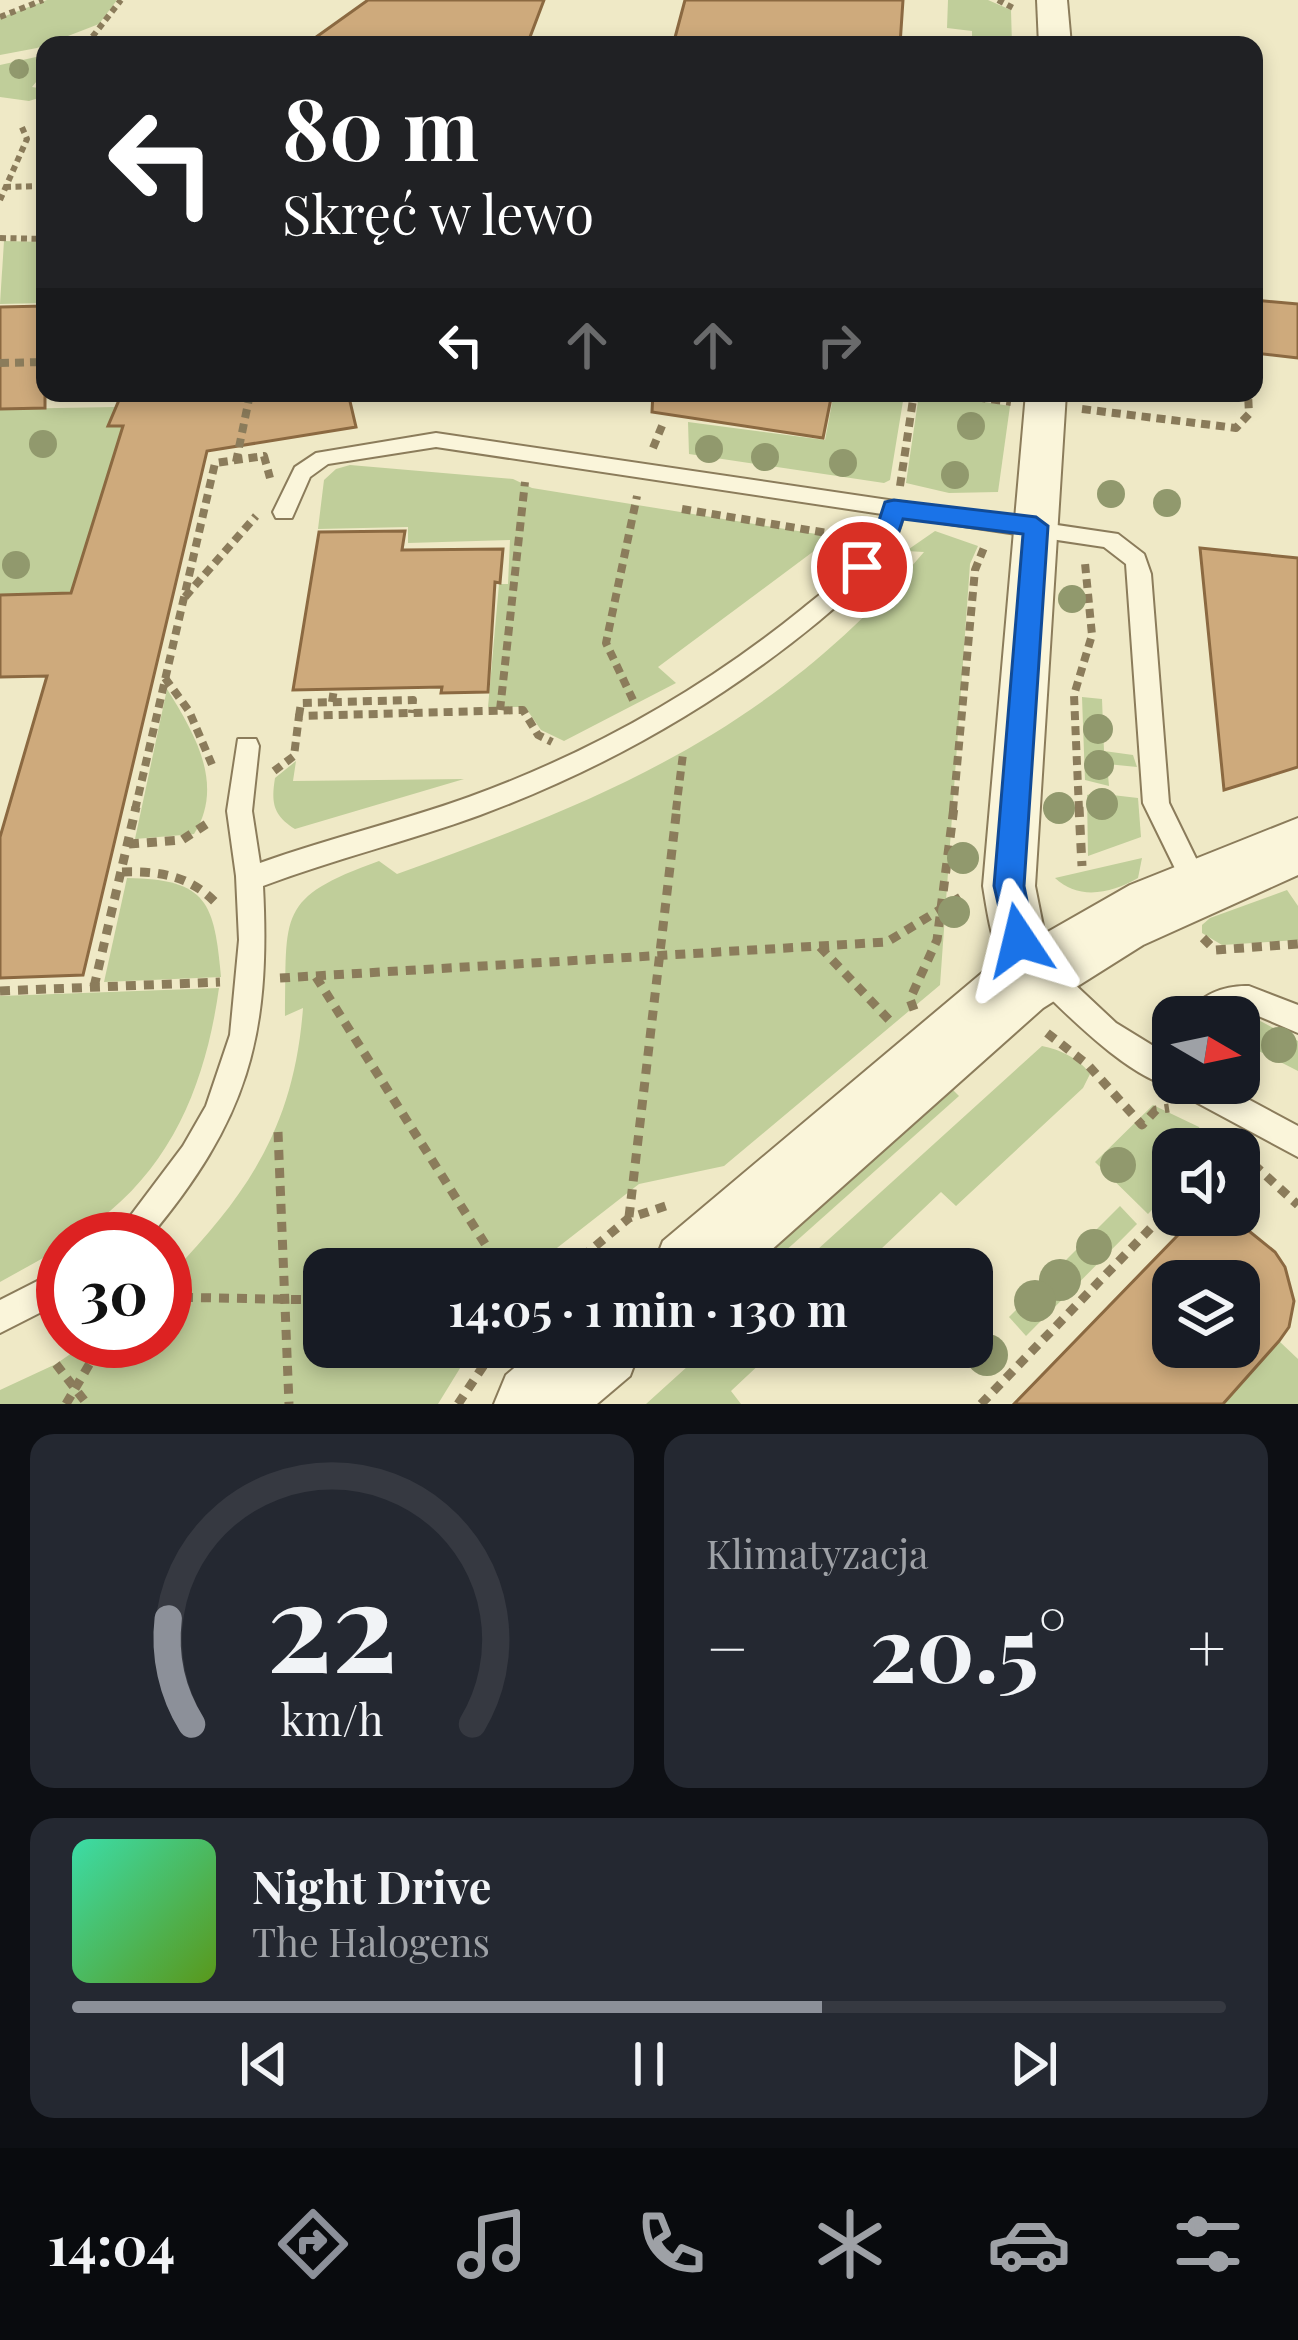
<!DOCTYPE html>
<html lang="pl">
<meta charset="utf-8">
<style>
body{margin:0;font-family:"Playfair Display",serif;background:#242831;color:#f1f3f6;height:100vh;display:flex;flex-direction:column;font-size:45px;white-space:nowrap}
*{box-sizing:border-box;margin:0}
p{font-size:39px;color:#9ea1a6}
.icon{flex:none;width:66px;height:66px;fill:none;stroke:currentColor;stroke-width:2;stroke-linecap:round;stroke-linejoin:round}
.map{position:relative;height:1404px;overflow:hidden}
.panel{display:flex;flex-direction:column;gap:30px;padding:30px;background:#0d0f14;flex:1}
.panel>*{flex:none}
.guide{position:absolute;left:36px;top:36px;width:1227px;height:366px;border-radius:24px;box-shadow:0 6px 18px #0003;background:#202124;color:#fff;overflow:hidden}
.needle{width:78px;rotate:99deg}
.fabs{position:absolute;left:1152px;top:996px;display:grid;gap:24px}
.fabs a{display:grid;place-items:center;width:108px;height:108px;border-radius:24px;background:#171b24;box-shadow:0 6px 18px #0003;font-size:60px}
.speed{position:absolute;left:36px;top:1212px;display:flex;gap:24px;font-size:60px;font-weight:700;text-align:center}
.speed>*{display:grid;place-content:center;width:156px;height:156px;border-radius:50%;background:#171b24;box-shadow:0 6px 18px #0003;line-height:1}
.speed .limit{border:18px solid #d22;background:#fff;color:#111}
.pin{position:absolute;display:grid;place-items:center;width:102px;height:102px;color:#fff;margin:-51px;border:6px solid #fff;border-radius:50%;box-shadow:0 3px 12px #0007}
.me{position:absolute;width:132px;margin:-66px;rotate:350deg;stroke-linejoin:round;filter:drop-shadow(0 0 9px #0008)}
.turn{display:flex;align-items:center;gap:42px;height:252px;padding:0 48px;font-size:54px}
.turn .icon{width:156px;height:156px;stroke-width:2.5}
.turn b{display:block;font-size:84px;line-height:102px}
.lanes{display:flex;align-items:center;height:114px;padding:0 48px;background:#0003;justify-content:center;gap:60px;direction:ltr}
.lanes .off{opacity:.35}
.big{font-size:90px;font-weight:700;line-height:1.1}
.panel .card{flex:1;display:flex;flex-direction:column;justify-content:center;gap:18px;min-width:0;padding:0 42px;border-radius:24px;background:#242831}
.panel .dial{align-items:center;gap:0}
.dial svg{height:312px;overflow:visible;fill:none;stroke:#363941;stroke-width:7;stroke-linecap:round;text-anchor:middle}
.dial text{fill:#f1f3f6;stroke:none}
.song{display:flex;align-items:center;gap:36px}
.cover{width:144px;height:144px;border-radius:18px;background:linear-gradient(135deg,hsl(160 70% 55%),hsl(90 70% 35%))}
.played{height:12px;border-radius:6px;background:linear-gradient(90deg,#8c9099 65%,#363941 65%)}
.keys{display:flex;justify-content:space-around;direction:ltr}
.heat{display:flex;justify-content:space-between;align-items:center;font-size:66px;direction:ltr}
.panel .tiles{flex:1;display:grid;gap:30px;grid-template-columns:1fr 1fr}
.card:last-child{grid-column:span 2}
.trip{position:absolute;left:303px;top:1248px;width:690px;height:120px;border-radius:24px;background:#171b24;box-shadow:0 6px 18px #0003;font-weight:700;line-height:120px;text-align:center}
.menu{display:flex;height:192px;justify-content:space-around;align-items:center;background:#090b0e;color:#9ea1a6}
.menu .icon{width:84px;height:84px}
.menu .selected{color:#8c9099}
.menu b{font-size:54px;color:#f1f3f6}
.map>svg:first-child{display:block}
.green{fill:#c0ce9a}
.building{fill:#ceaa7c;stroke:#8b6941;stroke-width:3;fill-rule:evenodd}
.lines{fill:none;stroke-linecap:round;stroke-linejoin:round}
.service-casing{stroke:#8b7c5b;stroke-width:4}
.minor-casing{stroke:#8b7c5b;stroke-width:4}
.tertiary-casing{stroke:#8b7c5b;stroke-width:4}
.path-far2{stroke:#8b7c5b;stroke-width:6;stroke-dasharray:6 4.5;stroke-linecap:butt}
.path-far1{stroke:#8b7c5b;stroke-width:8;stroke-dasharray:9 6;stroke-linecap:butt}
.path{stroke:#8b7c5b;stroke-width:9;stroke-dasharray:10 8;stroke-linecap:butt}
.service{fill:#faf5da;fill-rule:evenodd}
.minor{fill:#faf5da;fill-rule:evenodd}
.tertiary{fill:#faf5da;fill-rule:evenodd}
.tree{fill:#91996d}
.route{fill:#1a73e8;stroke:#114b97;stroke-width:3}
</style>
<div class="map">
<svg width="1298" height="1404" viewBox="0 0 1298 1404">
<rect width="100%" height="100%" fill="#efe9c6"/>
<!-- green -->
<g class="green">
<polygon points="47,0 117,0 99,24 37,48 0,55 0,18"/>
<polygon points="948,0 988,0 1011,10 1012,45 972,45 972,31 947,28"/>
<polygon points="45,55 45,71 32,87 45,89 45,96 29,101 0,97 0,65"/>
<polygon points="4,241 45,242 45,303 0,304"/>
<polygon points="851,393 904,395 890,480 884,483 689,454 688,422 825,440 833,398 849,400"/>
<polygon points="929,393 1010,406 998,492 949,493 906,483 919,394"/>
<polygon points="116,407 123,426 71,593 0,595 0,409"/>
<polygon points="350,465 513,479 532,488 860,541 842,562 818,548 658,667 676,683 564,741 541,730 525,707 488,707 499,584 508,584 510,540 408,543 408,527 318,529 324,480 336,469"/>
<path d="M935,531L978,546L970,564L940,985L724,1166L639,1184L530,1269H324V1347H473L438,1404H0V1390L56,1364L89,1341H165V1280C247,1196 294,1128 303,1008L285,1016C287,914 276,898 379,861L397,874C610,798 774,729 924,552L906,551Z"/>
<path d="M167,689C195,734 225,785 194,834L135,839Z"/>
<polygon points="1082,697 1102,699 1104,751 1133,755 1137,767 1107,764 1109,786 1085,780"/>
<path d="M296,761L293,781L464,779L295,829C273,815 271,803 275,778Z"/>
<polygon points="1095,793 1138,798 1141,837 1088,856 1087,795"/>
<path d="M1142,858L1138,878C1112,893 1079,901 1055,878Z"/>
<path d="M127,878C208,879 214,903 221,977L104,982Z"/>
<polygon points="1287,890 1298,906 1298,940 1222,945 1202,933 1202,925 1210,918"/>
<path d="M219,988C207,1074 178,1154 110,1211C95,1223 82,1239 63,1239V1247L0,1282V996Z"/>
<polygon points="1249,1015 1298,1041 1298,1071 1255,1049 1242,1080 1239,1078 1239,1019"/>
<path d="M1042,1046C1059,1049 1080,1059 1090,1074L1083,1088L956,1206L941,1192L860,1269H796Z"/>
<polygon points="950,1087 959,1096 765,1269 743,1269"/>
<polygon points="1153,1105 1199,1127 1207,1149 1173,1149 1173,1188 1148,1214 1095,1162"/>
<polygon points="1120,1206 1137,1224 1026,1336 1009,1317"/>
<polygon points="1279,1341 1298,1359 1298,1404 1223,1404"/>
<polygon points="709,1347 778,1347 731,1391 741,1404 646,1404"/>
</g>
<!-- building -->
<g class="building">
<polygon points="368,0 544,0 527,45 305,45"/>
<polygon points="685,0 903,0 900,45 726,39 725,45 673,45"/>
<polygon points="1254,300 1298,304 1298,358 1254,353"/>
<polygon points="45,306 45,408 0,409 0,307"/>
<polygon points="122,393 348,393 356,427 207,451 83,975 0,978 0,837 47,676 0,677 0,595 71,593 123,426 108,426"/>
<polygon points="653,393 832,393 823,438 652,412"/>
<polygon points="405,531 402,550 503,549 500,583 495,582 488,692 441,693 442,687 293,690 319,532"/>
<polygon points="1200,548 1298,558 1298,767 1224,790"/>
<path d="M1213,1220L1244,1227L1275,1252L1285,1267L1294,1301L1289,1327L1279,1341L1223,1404H1014L1179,1234ZM1173,1281H1239V1347H1173Z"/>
</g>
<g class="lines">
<defs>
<g id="service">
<path d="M436,433L1118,534L1144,554L1151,574L1169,803L1209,885L1205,893L1196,897L1187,893L1143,803L1126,564L1104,547L903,517C892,564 854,591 819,621C717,705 604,769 480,815C409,841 334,859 263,886C271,1038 247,1121 148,1239H113L183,1146L206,1106L230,1035L239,940L236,876L227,811L238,739H256L259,746L252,811L260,863C329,838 400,822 469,797C590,753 702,690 802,609C835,582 872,558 882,514L436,447L328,464L310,477L292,518H276L273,512L295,467L316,453Z"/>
<path d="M1043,960L1053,964L1116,1023L1173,1058V1083H1218L1298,1126V1157L1179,1093L1176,1087C1132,1082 1066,1013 1033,982L1029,973L1033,964Z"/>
<path d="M1249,986L1298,1005V1033L1249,1012L1188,1017C1198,994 1226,985 1249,986Z"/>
<polygon points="63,1268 63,1301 0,1333 0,1300"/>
</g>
<g id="minor">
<polygon points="1037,0 1067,0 1071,45 1039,45"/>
<path d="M1026,393H1066L1035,886L1044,931L1067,970L1059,988L1040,995C995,978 990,928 983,886Z"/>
</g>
<g id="tertiary">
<polygon points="1298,818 1298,875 1143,945 1043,1008 750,1269 652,1269 663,1241 995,962 1130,885"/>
<polygon points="539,1347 641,1347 630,1376 597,1404 494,1404 506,1375"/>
</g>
</defs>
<!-- service casing -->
<use href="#service" class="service-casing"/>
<!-- minor casing -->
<use href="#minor" class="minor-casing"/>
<!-- tertiary casing -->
<use href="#tertiary" class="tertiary-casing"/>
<!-- path-far2 -->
<g class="path-far2">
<polyline points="998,0 1015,9"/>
<polyline points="0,17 43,0"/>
<polyline points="86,45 121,0"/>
<polyline points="5,187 45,186"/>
<polyline points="0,200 27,139 21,125"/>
<polyline points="0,238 45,239"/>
</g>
<!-- path-far1 -->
<g class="path-far1">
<polyline points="0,363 45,362"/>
<polyline points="947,393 1011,402"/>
<polyline points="1082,409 1236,428 1249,414 1248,393"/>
<polyline points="653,448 664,421"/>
<polyline points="236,462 249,399"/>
<polyline points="900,486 914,393"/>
<polyline points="682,509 851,537"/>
<polyline points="185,597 256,516"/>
<polyline points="165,678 189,711 213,767"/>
<polyline points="633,700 606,643 637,496"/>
<polyline points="332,702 334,689"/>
<polyline points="500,710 525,482"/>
<polyline points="299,716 301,703 413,700 412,713"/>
<polyline points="274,771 294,756 299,716 523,710 538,735 552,742"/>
<polyline points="135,810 215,463 264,456 270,478"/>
<polyline points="676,810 683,754"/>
<polyline points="953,810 975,570 985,545"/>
<polyline points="1079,810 1074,695 1092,635 1085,563"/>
</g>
<!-- path -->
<g class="path">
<polyline points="1079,807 1082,866"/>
<polyline points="129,844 182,840 208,823"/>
<path d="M122,872C159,871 189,875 216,903"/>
<polyline points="1203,938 1215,950 1298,944"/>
<polyline points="820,947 892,1023"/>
<polyline points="316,977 501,1269"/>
<polyline points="280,978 887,942 964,895"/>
<polyline points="94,987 136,807"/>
<polyline points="0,991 220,982"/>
<polyline points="914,1010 910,999 937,940 954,807"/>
<polyline points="1047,1033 1088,1065 1142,1125 1156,1110 1169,1108"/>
<polyline points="278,1132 289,1404"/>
<polyline points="1240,1152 1298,1205"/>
<polyline points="629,1217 677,807"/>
<polyline points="568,1269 629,1218 672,1204"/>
<polyline points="165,1297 324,1300"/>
<polyline points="56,1364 87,1404"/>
<polyline points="66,1404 103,1341"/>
<polyline points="458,1404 496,1347"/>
<polyline points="981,1404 1173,1205"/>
</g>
<!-- service -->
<use href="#service" class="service"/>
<!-- minor -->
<use href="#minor" class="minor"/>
<!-- tertiary -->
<use href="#tertiary" class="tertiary"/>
</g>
<!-- trees -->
<g class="tree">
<circle cx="19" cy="69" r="10"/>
<circle cx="971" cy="426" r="14"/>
<circle cx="43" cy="444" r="14"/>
<circle cx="709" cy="449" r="14"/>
<circle cx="765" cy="457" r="14"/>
<circle cx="843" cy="463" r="14"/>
<circle cx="955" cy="475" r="14"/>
<circle cx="1111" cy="494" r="14"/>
<circle cx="1167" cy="503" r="14"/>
<circle cx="16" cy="565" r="14"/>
<circle cx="1072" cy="599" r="14"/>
<circle cx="1098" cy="729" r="15"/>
<circle cx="1099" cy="765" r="15"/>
<circle cx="1102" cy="804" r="16"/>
<circle cx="1059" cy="808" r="16"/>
<circle cx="963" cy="858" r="16"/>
<circle cx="954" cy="912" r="16"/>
<circle cx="1279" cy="1045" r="18"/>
<circle cx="1118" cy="1165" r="18"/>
<circle cx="1094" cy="1247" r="18"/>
<circle cx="1060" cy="1280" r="21"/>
<circle cx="1035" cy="1301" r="21"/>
<circle cx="987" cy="1355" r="21"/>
</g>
<!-- route -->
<polygon class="route" points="894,500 1036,517 1048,526 1024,886 1035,940 1030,950 1019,954 1009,950 994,886 1023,534 903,519 893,549 871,573 853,573 849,567 873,539 885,502"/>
</svg>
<div class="fabs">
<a><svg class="needle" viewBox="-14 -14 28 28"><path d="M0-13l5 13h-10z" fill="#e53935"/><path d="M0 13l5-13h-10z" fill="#9ea1a6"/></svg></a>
<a><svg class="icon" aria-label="sound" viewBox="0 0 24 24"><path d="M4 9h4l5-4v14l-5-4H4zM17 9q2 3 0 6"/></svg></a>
<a><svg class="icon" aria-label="layers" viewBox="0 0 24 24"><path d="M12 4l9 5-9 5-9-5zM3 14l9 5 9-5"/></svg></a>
</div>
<div class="speed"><div class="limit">30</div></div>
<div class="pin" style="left:862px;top:567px;background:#d93025"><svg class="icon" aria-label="arrive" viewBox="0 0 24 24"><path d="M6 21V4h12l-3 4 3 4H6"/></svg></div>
<svg class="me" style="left:1019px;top:940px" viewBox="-20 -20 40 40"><path d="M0-17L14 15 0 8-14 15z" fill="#1a73e8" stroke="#fff" stroke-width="4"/></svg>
<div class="trip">14:05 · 1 min · 130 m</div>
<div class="guide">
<div class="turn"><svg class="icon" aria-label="left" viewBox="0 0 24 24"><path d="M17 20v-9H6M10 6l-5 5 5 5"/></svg><div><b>80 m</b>Skręć w lewo</div></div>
<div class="lanes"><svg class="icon" aria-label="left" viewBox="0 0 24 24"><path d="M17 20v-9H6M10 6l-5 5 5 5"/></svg><svg class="icon off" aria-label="ahead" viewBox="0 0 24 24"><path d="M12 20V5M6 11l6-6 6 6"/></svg><svg class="icon off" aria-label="ahead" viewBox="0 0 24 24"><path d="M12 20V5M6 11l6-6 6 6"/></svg><svg class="icon off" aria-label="right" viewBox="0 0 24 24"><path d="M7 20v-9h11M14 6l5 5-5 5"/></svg></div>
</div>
</div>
<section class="panel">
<div class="tiles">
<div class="card dial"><svg viewBox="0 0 100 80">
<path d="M14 69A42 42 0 1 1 86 69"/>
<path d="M14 69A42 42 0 0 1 8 42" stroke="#8c9099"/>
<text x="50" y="56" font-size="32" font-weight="700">22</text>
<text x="50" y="72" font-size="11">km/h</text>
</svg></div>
<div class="card"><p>Klimatyzacja</p>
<div class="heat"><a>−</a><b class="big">20.5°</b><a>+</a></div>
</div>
<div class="card">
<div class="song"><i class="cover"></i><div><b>Night Drive</b><p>The Halogens</p></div></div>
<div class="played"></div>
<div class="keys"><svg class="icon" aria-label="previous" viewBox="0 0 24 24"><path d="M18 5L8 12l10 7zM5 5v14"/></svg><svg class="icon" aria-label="pause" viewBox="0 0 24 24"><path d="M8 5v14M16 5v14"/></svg><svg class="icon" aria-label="next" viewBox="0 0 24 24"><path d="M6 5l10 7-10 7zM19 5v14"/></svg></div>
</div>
</div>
</section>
<nav class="menu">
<b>14:04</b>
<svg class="icon selected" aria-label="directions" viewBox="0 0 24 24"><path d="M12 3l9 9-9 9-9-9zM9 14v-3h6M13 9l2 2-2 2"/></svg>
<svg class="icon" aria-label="music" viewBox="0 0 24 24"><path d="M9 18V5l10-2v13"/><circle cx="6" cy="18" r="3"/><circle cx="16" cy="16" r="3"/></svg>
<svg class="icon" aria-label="phone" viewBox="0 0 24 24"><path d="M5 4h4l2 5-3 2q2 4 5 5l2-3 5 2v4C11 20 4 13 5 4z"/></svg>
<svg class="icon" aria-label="climate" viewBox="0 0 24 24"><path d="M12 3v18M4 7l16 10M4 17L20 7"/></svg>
<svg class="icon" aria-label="car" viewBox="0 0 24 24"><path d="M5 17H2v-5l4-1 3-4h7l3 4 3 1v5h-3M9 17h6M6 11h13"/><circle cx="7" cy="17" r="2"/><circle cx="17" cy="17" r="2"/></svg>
<svg class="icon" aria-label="filters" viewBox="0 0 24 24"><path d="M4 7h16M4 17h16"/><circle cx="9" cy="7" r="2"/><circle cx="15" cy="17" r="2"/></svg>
</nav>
